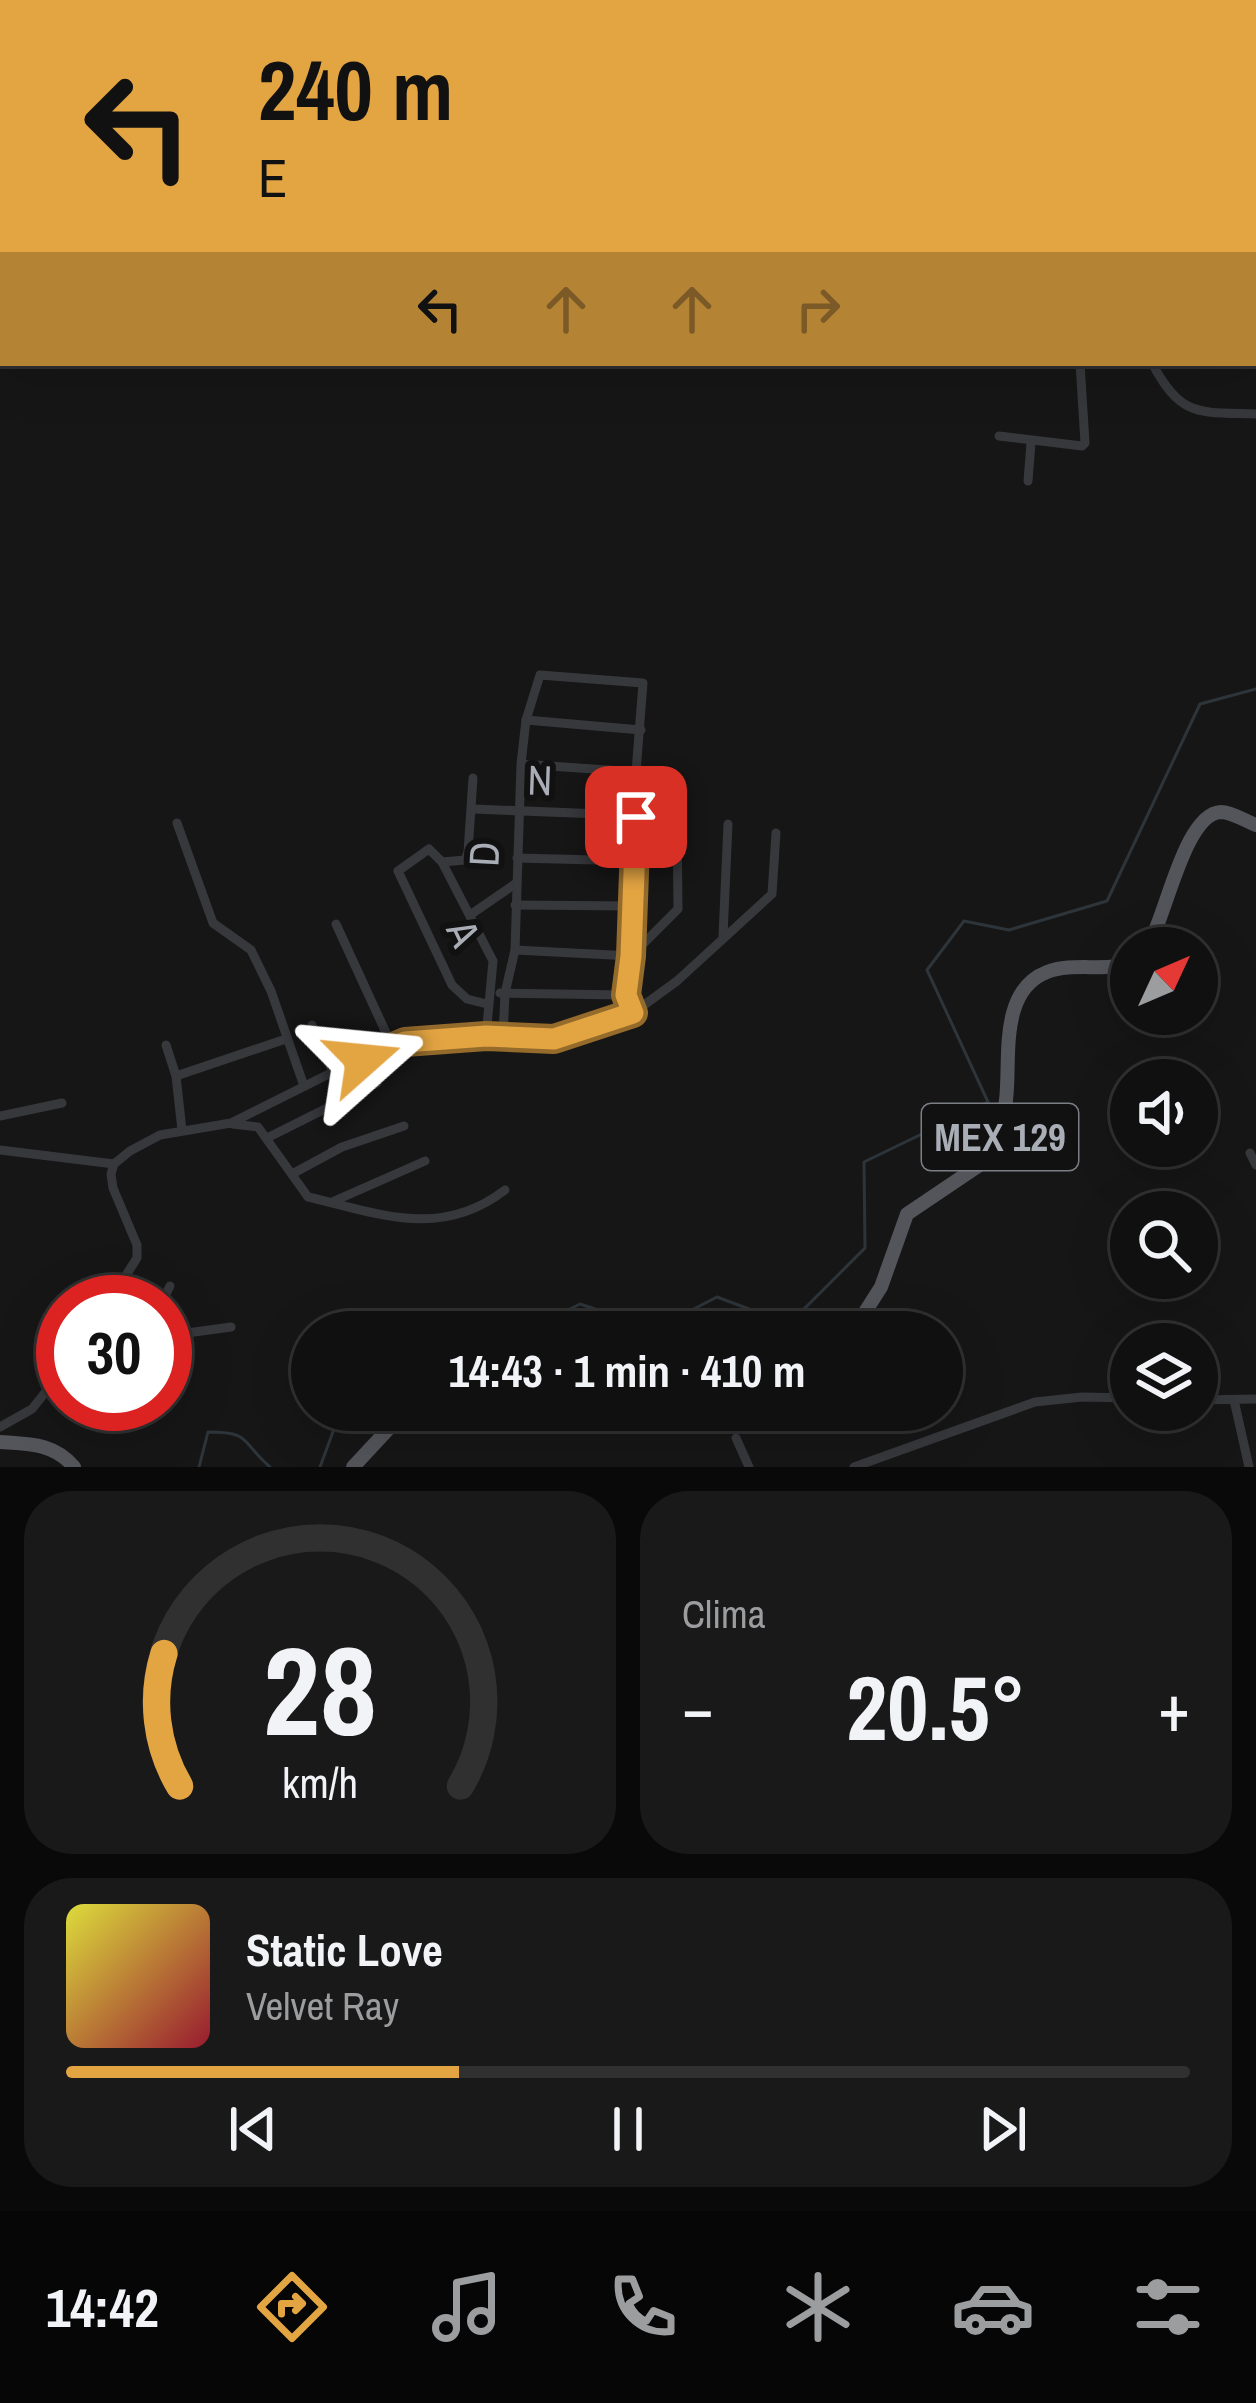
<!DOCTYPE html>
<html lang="es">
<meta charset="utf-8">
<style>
body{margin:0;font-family:"Archivo Narrow",sans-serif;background:#19191a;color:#f1f3f6;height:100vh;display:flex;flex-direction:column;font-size:45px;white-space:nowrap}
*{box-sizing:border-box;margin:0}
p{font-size:39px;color:#9c9d9f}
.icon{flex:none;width:66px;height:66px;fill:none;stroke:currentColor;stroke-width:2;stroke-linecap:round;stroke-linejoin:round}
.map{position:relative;height:1467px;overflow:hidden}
.details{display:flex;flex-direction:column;gap:24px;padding:24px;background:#090909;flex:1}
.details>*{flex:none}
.guide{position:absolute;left:0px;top:0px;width:1257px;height:366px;box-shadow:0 12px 48px #0002,0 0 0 3px #303031;background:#e3a442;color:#111;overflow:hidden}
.needle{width:78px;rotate:46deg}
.fabs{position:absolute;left:1110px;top:927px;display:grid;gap:24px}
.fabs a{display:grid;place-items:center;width:108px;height:108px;border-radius:50%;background:#101011;box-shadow:0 12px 48px #0002,0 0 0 3px #303031;font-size:60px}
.speed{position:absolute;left:36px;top:1275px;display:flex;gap:24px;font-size:60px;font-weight:700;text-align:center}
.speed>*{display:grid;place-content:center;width:156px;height:156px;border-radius:50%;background:#101011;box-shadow:0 12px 48px #0002,0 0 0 3px #303031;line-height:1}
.speed .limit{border:18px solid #d22;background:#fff;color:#111}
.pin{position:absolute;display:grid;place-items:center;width:102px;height:102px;color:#fff;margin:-51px;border-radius:24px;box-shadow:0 6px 18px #0006}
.me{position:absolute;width:132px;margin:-66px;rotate:72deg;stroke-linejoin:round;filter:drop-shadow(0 0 9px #0008)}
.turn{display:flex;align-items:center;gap:42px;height:252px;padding:0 60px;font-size:54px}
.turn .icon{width:156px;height:156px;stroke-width:2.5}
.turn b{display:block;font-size:84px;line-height:102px}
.lanes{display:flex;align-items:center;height:114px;padding:0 60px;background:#0003;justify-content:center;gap:60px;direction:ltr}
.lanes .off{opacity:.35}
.big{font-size:90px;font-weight:700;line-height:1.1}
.details .card{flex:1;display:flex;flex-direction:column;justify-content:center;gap:18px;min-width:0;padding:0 42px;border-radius:48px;background:#19191a}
.details .dial{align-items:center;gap:0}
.dial svg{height:312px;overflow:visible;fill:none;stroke:#303031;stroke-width:7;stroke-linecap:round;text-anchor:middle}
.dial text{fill:#f1f3f6;stroke:none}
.song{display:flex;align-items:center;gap:36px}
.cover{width:144px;height:144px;border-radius:18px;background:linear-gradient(135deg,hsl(60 70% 55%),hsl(350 70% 35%))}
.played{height:12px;border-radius:6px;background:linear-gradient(90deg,#e3a442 35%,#303031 35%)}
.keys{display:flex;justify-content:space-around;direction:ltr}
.heat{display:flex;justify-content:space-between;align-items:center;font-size:66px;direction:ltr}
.details .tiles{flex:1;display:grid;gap:24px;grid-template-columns:1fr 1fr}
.card:last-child{grid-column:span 2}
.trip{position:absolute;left:291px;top:1311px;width:672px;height:120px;border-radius:60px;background:#101011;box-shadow:0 12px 48px #0002,0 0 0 3px #303031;font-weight:700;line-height:120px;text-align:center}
.tab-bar{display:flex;height:192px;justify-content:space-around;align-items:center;background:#060607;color:#9c9d9f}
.tab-bar .icon{width:84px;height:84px}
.tab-bar .active{color:#e3a442}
.tab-bar b{font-size:54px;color:#f1f3f6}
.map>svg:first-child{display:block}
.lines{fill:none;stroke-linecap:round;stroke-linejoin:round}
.stream{stroke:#2d353a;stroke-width:3}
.street{stroke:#37383c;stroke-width:9}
.primary{stroke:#53555b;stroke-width:14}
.route-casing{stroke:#946b2b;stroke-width:30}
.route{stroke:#e3a442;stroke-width:21}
.labels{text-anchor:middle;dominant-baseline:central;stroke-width:12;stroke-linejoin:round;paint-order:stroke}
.shield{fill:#111112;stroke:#7b7e85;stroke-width:3}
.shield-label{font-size:39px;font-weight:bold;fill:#a9adb6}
.street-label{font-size:42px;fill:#a9adb6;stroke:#111112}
</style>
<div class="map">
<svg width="1256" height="1467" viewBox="0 0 1256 1467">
<rect width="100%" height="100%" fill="#161617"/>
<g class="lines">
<!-- stream -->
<g class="stream">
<polyline points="371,1332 389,1328 404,1332"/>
<polyline points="535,1332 550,1319 580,1304 655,1329 717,1297 789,1324 865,1248 864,1162 988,1102 927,970 964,921 1009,930 1107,901 1200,704 1256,689"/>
<path d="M199,1467L208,1432C252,1432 240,1441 270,1467"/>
<polyline points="320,1467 341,1410"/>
</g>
<!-- street -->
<g class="street">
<polyline points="1076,0 1087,3"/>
<polyline points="1118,3 1120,0"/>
<polyline points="1254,37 1256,37"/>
<polyline points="0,183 3,183"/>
<polyline points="0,228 3,228"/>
<polyline points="0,266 3,266"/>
<path d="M1152,363C1181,418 1199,412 1256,414"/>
<polyline points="999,436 1082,446 1085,443 1080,363"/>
<polyline points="1028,481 1031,443"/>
<polyline points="526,720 641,730"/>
<polyline points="473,809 677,817 678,909 631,956 515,950"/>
<polyline points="177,823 213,923 251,950 271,991 304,1086"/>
<polyline points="517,858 635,861"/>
<polyline points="442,862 465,860 468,852 473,778"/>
<polyline points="515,905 633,906"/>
<polyline points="470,915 515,884"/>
<polyline points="336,924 393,1048"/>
<polyline points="723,936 728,824"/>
<polyline points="500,993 625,995"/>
<polyline points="633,1013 625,995 631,956 636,817"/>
<polyline points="312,1025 333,1072"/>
<polyline points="486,1036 493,961 442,862 429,849 398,871 452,985 467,999 487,1004"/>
<polyline points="503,1037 505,993 515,950 521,764 526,720 540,675 643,683 636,772 521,764"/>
<polyline points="166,1045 176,1076 182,1130"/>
<polyline points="176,1076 286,1039"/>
<polyline points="0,1116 62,1103"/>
<path d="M233,1124L258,1127L308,1197C378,1213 440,1240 505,1190"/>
<polyline points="267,1138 377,1083"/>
<polyline points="0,1150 114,1164"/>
<polyline points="1250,1153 1256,1165"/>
<polyline points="292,1174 342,1147 404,1126"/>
<polyline points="332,1202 425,1161"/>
<polyline points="109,1302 137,1258 137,1245 113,1188 111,1174 114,1164 130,1151 160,1135 231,1123 333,1072 405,1042 486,1036 554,1039 633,1013 677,981 772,894 776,833"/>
<polyline points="162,1302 170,1286"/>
<polyline points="165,1321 187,1333 231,1327"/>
<polyline points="1197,1400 1256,1399"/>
<polyline points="1234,1400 1249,1467"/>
<polyline points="0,1427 32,1409 63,1370"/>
<polyline points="736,1438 749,1467"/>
<polyline points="854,1467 1035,1402 1082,1397 1131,1398"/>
</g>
<!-- primary -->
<g class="primary">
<path d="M1147,948C1165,921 1184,813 1221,812C1231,812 1246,821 1256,825"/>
<path d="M839,1332L860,1320L881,1287L907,1214L993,1156C999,1138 1004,1120 1006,1100C1011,1060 998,991 1047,972C1073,962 1104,972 1131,963"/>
<path d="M0,1442C29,1444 54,1443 74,1467"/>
<polyline points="353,1467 406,1410"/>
</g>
</g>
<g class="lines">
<defs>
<polyline id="route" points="363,1060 405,1042 486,1036 554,1039 633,1013 626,995 631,956 636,817"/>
</defs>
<!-- route casing -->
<use href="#route" class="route-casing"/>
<!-- route -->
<use href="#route" class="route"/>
</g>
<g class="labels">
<!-- shield labels -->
<rect class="shield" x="922" y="1104" width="156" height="66" rx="9"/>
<g class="shield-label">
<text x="1000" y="1137">MEX 129</text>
</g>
<!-- street labels -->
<g class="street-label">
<text transform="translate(540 780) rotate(2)">N</text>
<text transform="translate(484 854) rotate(-87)">D</text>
<text transform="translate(464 933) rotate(65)">A</text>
</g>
</g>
</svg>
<div class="fabs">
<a><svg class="needle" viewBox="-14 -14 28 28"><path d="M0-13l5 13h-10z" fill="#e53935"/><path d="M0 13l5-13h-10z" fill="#9c9d9f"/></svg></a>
<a><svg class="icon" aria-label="sound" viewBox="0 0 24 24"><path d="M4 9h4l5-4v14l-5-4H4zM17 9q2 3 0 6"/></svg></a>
<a><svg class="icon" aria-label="search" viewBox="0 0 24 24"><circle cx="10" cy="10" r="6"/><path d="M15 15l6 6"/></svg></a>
<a><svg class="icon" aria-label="layers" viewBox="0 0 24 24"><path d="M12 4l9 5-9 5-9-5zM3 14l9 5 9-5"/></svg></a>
</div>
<div class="speed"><div class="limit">30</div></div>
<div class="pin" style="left:636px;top:817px;background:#d93025"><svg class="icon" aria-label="arrive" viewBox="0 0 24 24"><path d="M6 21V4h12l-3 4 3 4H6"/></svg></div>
<svg class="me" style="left:363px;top:1060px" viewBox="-20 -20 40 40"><path d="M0-17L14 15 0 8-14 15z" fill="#e3a442" stroke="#fff" stroke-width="4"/></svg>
<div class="trip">14:43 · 1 min · 410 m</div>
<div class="guide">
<div class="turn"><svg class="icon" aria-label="left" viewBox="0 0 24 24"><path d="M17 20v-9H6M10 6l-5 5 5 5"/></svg><div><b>240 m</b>E</div></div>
<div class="lanes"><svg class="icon" aria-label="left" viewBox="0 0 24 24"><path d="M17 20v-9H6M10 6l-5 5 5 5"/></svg><svg class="icon off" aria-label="ahead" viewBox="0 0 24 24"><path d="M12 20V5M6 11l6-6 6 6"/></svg><svg class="icon off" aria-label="ahead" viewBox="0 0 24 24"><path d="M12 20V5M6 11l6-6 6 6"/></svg><svg class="icon off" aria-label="right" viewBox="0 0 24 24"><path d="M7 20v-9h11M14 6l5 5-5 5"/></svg></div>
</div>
</div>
<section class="details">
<div class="tiles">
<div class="card dial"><svg viewBox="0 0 100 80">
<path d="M14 69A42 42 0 1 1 86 69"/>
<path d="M14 69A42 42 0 0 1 10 35" stroke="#e3a442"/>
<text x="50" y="56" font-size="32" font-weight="700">28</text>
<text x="50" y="72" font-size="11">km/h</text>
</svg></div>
<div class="card"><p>Clima</p>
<div class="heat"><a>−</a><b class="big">20.5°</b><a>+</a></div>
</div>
<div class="card">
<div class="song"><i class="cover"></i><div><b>Static Love</b><p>Velvet Ray</p></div></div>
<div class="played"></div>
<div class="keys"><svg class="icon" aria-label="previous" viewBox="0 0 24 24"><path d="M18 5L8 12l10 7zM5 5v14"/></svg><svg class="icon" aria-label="pause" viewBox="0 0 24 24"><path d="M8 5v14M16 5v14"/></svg><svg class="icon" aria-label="next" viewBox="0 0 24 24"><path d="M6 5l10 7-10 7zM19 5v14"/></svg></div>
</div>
</div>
</section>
<nav class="tab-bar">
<b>14:42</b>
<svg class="icon active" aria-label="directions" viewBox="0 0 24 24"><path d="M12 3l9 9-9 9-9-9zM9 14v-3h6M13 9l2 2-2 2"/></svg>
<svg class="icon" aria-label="music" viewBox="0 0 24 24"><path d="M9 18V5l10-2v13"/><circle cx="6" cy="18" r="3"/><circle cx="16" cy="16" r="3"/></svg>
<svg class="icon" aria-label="phone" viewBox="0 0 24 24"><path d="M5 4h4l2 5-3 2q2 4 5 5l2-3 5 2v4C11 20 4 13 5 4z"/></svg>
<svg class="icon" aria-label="climate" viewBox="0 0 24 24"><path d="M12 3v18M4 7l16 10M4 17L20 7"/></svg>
<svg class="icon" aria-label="car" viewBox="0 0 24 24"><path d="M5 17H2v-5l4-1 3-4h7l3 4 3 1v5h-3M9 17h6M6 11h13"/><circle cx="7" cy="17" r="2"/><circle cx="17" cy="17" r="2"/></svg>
<svg class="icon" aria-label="filters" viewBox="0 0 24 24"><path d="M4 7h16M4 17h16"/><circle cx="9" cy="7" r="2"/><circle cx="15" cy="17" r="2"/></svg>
</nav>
